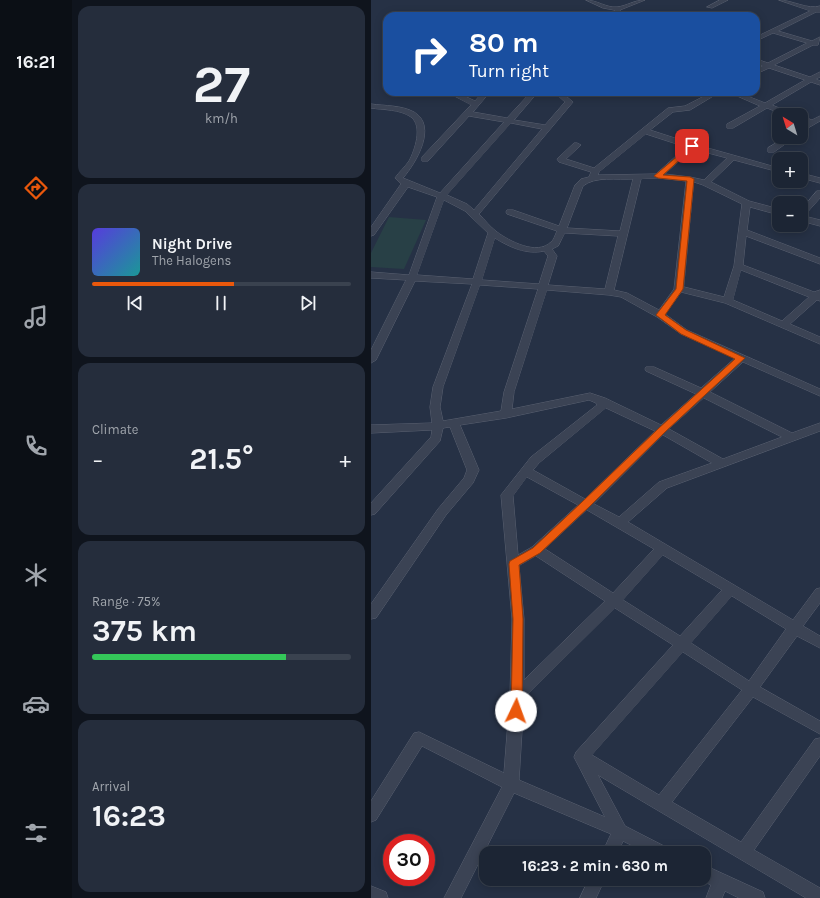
<!DOCTYPE html>
<meta charset="utf-8">
<style>
body{margin:0;font-family:Karla,sans-serif;background:#252d3c;color:#f1f3f6;height:100vh;display:flex;flex-direction:column;font-size:15px;white-space:nowrap}
*{box-sizing:border-box;margin:0}
p{font-size:13px;color:#a0a5ac}
.icon{flex:none;width:22px;height:22px;fill:none;stroke:currentColor;stroke-width:2;stroke-linecap:round;stroke-linejoin:round}
.map{position:relative;flex:1;overflow:hidden}
.details{display:flex;flex-direction:column;gap:6px;padding:6px;background:#0f141d;width:299px}
.details>*{flex:none}
.hud{position:absolute;left:12px;top:12px;width:377px;height:84px;border-radius:12px;box-shadow:0 2px 10px #0003,0 0 0 1px #3a424f;background:#1a4fa0;color:#fff;overflow:hidden}
.needle{width:26px;rotate:322deg}
.tools{position:absolute;left:401px;top:108px;display:grid;gap:8px}
.tools a{display:grid;place-items:center;width:36px;height:36px;border-radius:8px;background:#1c2534;box-shadow:0 2px 10px #0003,0 0 0 1px #3a424f;font-size:20px}
.speed{position:absolute;left:12px;top:834px;display:flex;gap:8px;font-size:20px;font-weight:700;text-align:center}
.speed>*{display:grid;place-content:center;width:52px;height:52px;border-radius:50%;background:#1c2534;box-shadow:0 2px 10px #0003,0 0 0 1px #3a424f;line-height:1}
.speed .limit{border:6px solid #d22;background:#fff;color:#111}
.pin{position:absolute;display:grid;place-items:center;width:34px;height:34px;color:#fff;margin:-17px;border-radius:8px;box-shadow:0 2px 6px #0006}
.me{position:absolute;width:44px;margin:-22px;rotate:3deg;stroke-linejoin:round;filter:drop-shadow(0 0 3px #0008)}
.turn{display:flex;align-items:center;gap:14px;height:84px;padding:0 20px;font-size:18px}
.turn .icon{width:52px;height:52px;stroke-width:2.5}
.turn b{display:block;font-size:28px;line-height:34px}
.big{font-size:30px;font-weight:700;line-height:1.1}
.details .widget{flex:1;display:flex;flex-direction:column;justify-content:center;gap:6px;min-width:0;padding:0 14px;border-radius:12px;background:#252d3c}
.details .dial{align-items:center;gap:0}
.dial b{font-size:52px;line-height:1}
.song{display:flex;align-items:center;gap:12px}
.cover{width:48px;height:48px;border-radius:6px;background:linear-gradient(135deg,hsl(250 70% 55%),hsl(180 70% 35%))}
.played{height:4px;border-radius:2px;background:linear-gradient(90deg,#ea580c 55%,#3a424f 55%)}
.keys{display:flex;justify-content:space-around;direction:ltr}
.heat{display:flex;justify-content:space-between;align-items:center;font-size:22px;direction:ltr}
.charge{height:6px;border-radius:3px;background:linear-gradient(90deg,#34c759 75%,#3a424f 0)}
.trip{position:absolute;left:108px;top:846px;width:232px;height:40px;border-radius:12px;background:#1c2534;box-shadow:0 2px 10px #0003,0 0 0 1px #3a424f;font-weight:700;line-height:40px;text-align:center}
main{display:flex;flex:1;min-height:0}
.tabs{display:flex;flex-direction:column;width:72px;justify-content:space-around;align-items:center;background:#0b0f15;color:#a0a5ac}
.tabs .icon{width:28px;height:28px}
.tabs .on{color:#ea580c}
.tabs b{font-size:18px;color:#f1f3f6}
.map>svg:first-child{display:block}
.green{fill:#284046}
.lines{fill:none;stroke-linecap:round;stroke-linejoin:round}
.street-casing{stroke:#5a6171;stroke-width:1}
.street{fill:#3b4354;fill-rule:evenodd}
.route{fill:#ea580c;stroke:#983908}
</style>
<main>
<nav class="tabs">
<b>16:21</b>
<svg class="icon on" aria-label="directions" viewBox="0 0 24 24"><path d="M12 3l9 9-9 9-9-9zM9 14v-3h6M13 9l2 2-2 2"/></svg>
<svg class="icon" aria-label="music" viewBox="0 0 24 24"><path d="M9 18V5l10-2v13"/><circle cx="6" cy="18" r="3"/><circle cx="16" cy="16" r="3"/></svg>
<svg class="icon" aria-label="phone" viewBox="0 0 24 24"><path d="M5 4h4l2 5-3 2q2 4 5 5l2-3 5 2v4C11 20 4 13 5 4z"/></svg>
<svg class="icon" aria-label="climate" viewBox="0 0 24 24"><path d="M12 3v18M4 7l16 10M4 17L20 7"/></svg>
<svg class="icon" aria-label="car" viewBox="0 0 24 24"><path d="M5 17H2v-5l4-1 3-4h7l3 4 3 1v5h-3M9 17h6M6 11h13"/><circle cx="7" cy="17" r="2"/><circle cx="17" cy="17" r="2"/></svg>
<svg class="icon" aria-label="filters" viewBox="0 0 24 24"><path d="M4 7h16M4 17h16"/><circle cx="9" cy="7" r="2"/><circle cx="15" cy="17" r="2"/></svg>
</nav>
<section class="details">
<div class="widget dial"><b>27</b><p>km/h</p></div>
<div class="widget">
<div class="song"><i class="cover"></i><div><b>Night Drive</b><p>The Halogens</p></div></div>
<div class="played"></div>
<div class="keys"><svg class="icon" aria-label="previous" viewBox="0 0 24 24"><path d="M18 5L8 12l10 7zM5 5v14"/></svg><svg class="icon" aria-label="pause" viewBox="0 0 24 24"><path d="M8 5v14M16 5v14"/></svg><svg class="icon" aria-label="next" viewBox="0 0 24 24"><path d="M6 5l10 7-10 7zM19 5v14"/></svg></div>
</div>
<div class="widget"><p>Climate</p>
<div class="heat"><a>−</a><b class="big">21.5°</b><a>+</a></div>
</div>
<div class="widget"><p>Range · 75%</p><b class="big">375 km</b><div class="charge"></div></div>
<div class="widget"><p>Arrival</p><b class="big">16:23</b></div>
</section>
<div class="map">
<svg width="449" height="898" viewBox="0 0 449 898">
<rect width="100%" height="100%" fill="#263145"/>
<!-- green -->
<polygon class="green" points="18,217 55,220 33,269 0,267 0,253"/>
<g class="lines">
<defs>
<g id="street">
<path d="M215,0C226,0 235,8 246,7C256,6 263,0 274,0L249,10V13L244,16H237L244,11L243,10L232,8Z"/>
<polygon points="349,0 357,0 341,8 336,7"/>
<path d="M408,0C421,0 437,10 449,6V12H445L407,31L441,41L449,37L447,45H442L403,65L439,77L449,72V77L445,79L449,81V85L440,82L401,105L425,115H414L396,108L362,128H356V124L389,106L357,92H366L394,103L434,80L398,68L385,74V69L392,66L385,63V59L397,63L436,43L402,33L385,41V37L439,11Z"/>
<path d="M76,92H85L104,101L112,92H119L102,112L136,118L160,92H167L143,120L174,125L194,102L183,92H190L202,102L108,214C114,220 119,227 126,232C138,241 166,256 180,242C183,240 184,235 186,231L136,214L135,212L136,210H142L188,226L204,185L210,179L218,177L220,172L188,162L186,159L203,143H206L210,145L195,159L223,168L297,108L314,106L341,92H349L319,110L302,112L279,130L319,143L322,140H328L329,142L326,145L408,168V172L363,160L340,182L378,201L408,209V215L379,207L376,230L449,258V264L375,236L372,265L443,292L449,290V301L446,300L419,324L449,337V344L354,303L310,292L294,314L316,330L449,389V396L372,362L339,392L421,433L449,423V431L296,488L257,522L422,620L445,589L449,588V603L432,626L449,636V648L426,636L389,687L449,721V734L382,697L301,802L370,842L444,739L449,738V756L383,850L449,888V898H435L227,775L254,826L297,848L300,853H276L252,841L247,853H231L240,834L143,793L90,898H73L131,787L51,746L5,820L0,822V801L43,733L48,732L133,773L139,696L141,619L130,495L160,457L226,405L225,403L218,400L135,418L89,425L108,470L102,483L75,515L5,618L0,619V604L67,509L93,478L96,470L79,427L72,428L69,441L4,514L0,515V503L60,437L61,430L0,433V425L61,423L59,407L62,387L101,284L44,281L5,360L0,363V350L35,280L0,278V272L38,275L66,197L37,187L3,235L0,236V227L30,184L24,178C28,172 34,167 38,161C44,150 52,126 40,117C29,109 12,110 0,108V104C14,106 30,105 43,112C67,126 45,163 32,178L69,193L133,122L98,116L57,161H51V157L100,105ZM140,123L171,129L103,210L96,204L76,195ZM275,134L315,147L285,174L227,175L228,172ZM322,149L356,158L333,180L319,177L294,174ZM287,178L315,181L303,289L288,310L256,293L243,290L270,179ZM262,179L249,231L196,228L212,186C224,176 246,180 262,179ZM323,182L332,185L371,204L363,266L353,297L313,287ZM73,200L94,211L117,233L102,279L46,275ZM194,233L247,236L234,289L177,285L186,256L181,249L187,246ZM124,238C138,247 156,255 173,251L177,256L168,284L111,280ZM370,270L438,297L411,321L362,300ZM109,285L167,289L133,392L130,411L72,421L69,407L72,387ZM176,290L238,295L250,297L286,317L310,334L364,358L330,388L283,367H275L274,369L275,371L325,394L290,425L234,398L219,393L141,409L143,392ZM333,398L411,437L352,459L298,429ZM235,408L284,431L214,499L162,470L168,463ZM292,435L341,463L288,482L248,517L223,504ZM156,477L207,505L161,547L147,555L142,496ZM216,510L283,549L242,593L174,549ZM292,555L351,590L309,636L252,600ZM165,556L234,601L153,680V619L148,566ZM361,596L415,629L378,681L320,643ZM244,608L302,645L205,752L203,757L234,817L148,780L153,698ZM312,652L371,690L288,795L221,755Z"/>
<polygon points="430,116 441,120 449,116 449,121 430,132 430,127 436,123 430,121"/>
<polygon points="415,137 424,137 403,152 397,152 397,148"/>
<polygon points="430,173 449,178 449,183 430,178"/>
<polygon points="446,191 449,191 449,198 433,216 449,220 449,226 430,221 430,210"/>
<polygon points="333,865 392,892 394,898 368,898 354,891 351,898 335,898 340,885 328,879 333,879"/>
<polygon points="218,879 234,879 225,898 209,898"/>
<polygon points="0,886 15,892 17,898 0,898"/>
</g>
</defs>
<!-- street casing -->
<use href="#street" class="street-casing"/>
<!-- street -->
<use href="#street" class="street"/>
</g>
<!-- route -->
<polygon class="route" points="321,144 323,145 323,147 292,175 319,177 323,179 312,289 294,315 315,330 374,358 294,432 218,507 169,553 148,565 152,619 151,711 149,715 145,716 141,715 140,711 142,619 138,564 139,561 162,548 211,502 288,428 364,359 310,334 285,315 305,289 316,181 287,178 283,176"/>
</svg>
<div class="tools">
<a><svg class="needle" viewBox="-14 -14 28 28"><path d="M0-13l5 13h-10z" fill="#e53935"/><path d="M0 13l5-13h-10z" fill="#a0a5ac"/></svg></a>
<a>+</a>
<a>−</a>
</div>
<div class="speed"><div class="limit">30</div></div>
<div class="pin" style="left:321px;top:146px;background:#d93025"><svg class="icon" aria-label="arrive" viewBox="0 0 24 24"><path d="M6 21V4h12l-3 4 3 4H6"/></svg></div>
<svg class="me" style="left:145px;top:711px" viewBox="-20 -20 40 40"><circle r="19" fill="#fff"/><path d="M0-13L10 11 0 6-10 11z" fill="#ea580c"/></svg>
<div class="trip">16:23 · 2 min · 630 m</div>
<div class="hud">
<div class="turn"><svg class="icon" aria-label="right" viewBox="0 0 24 24"><path d="M7 20v-9h11M14 6l5 5-5 5"/></svg><div><b>80 m</b>Turn right</div></div>
</div>
</div>
</main>
